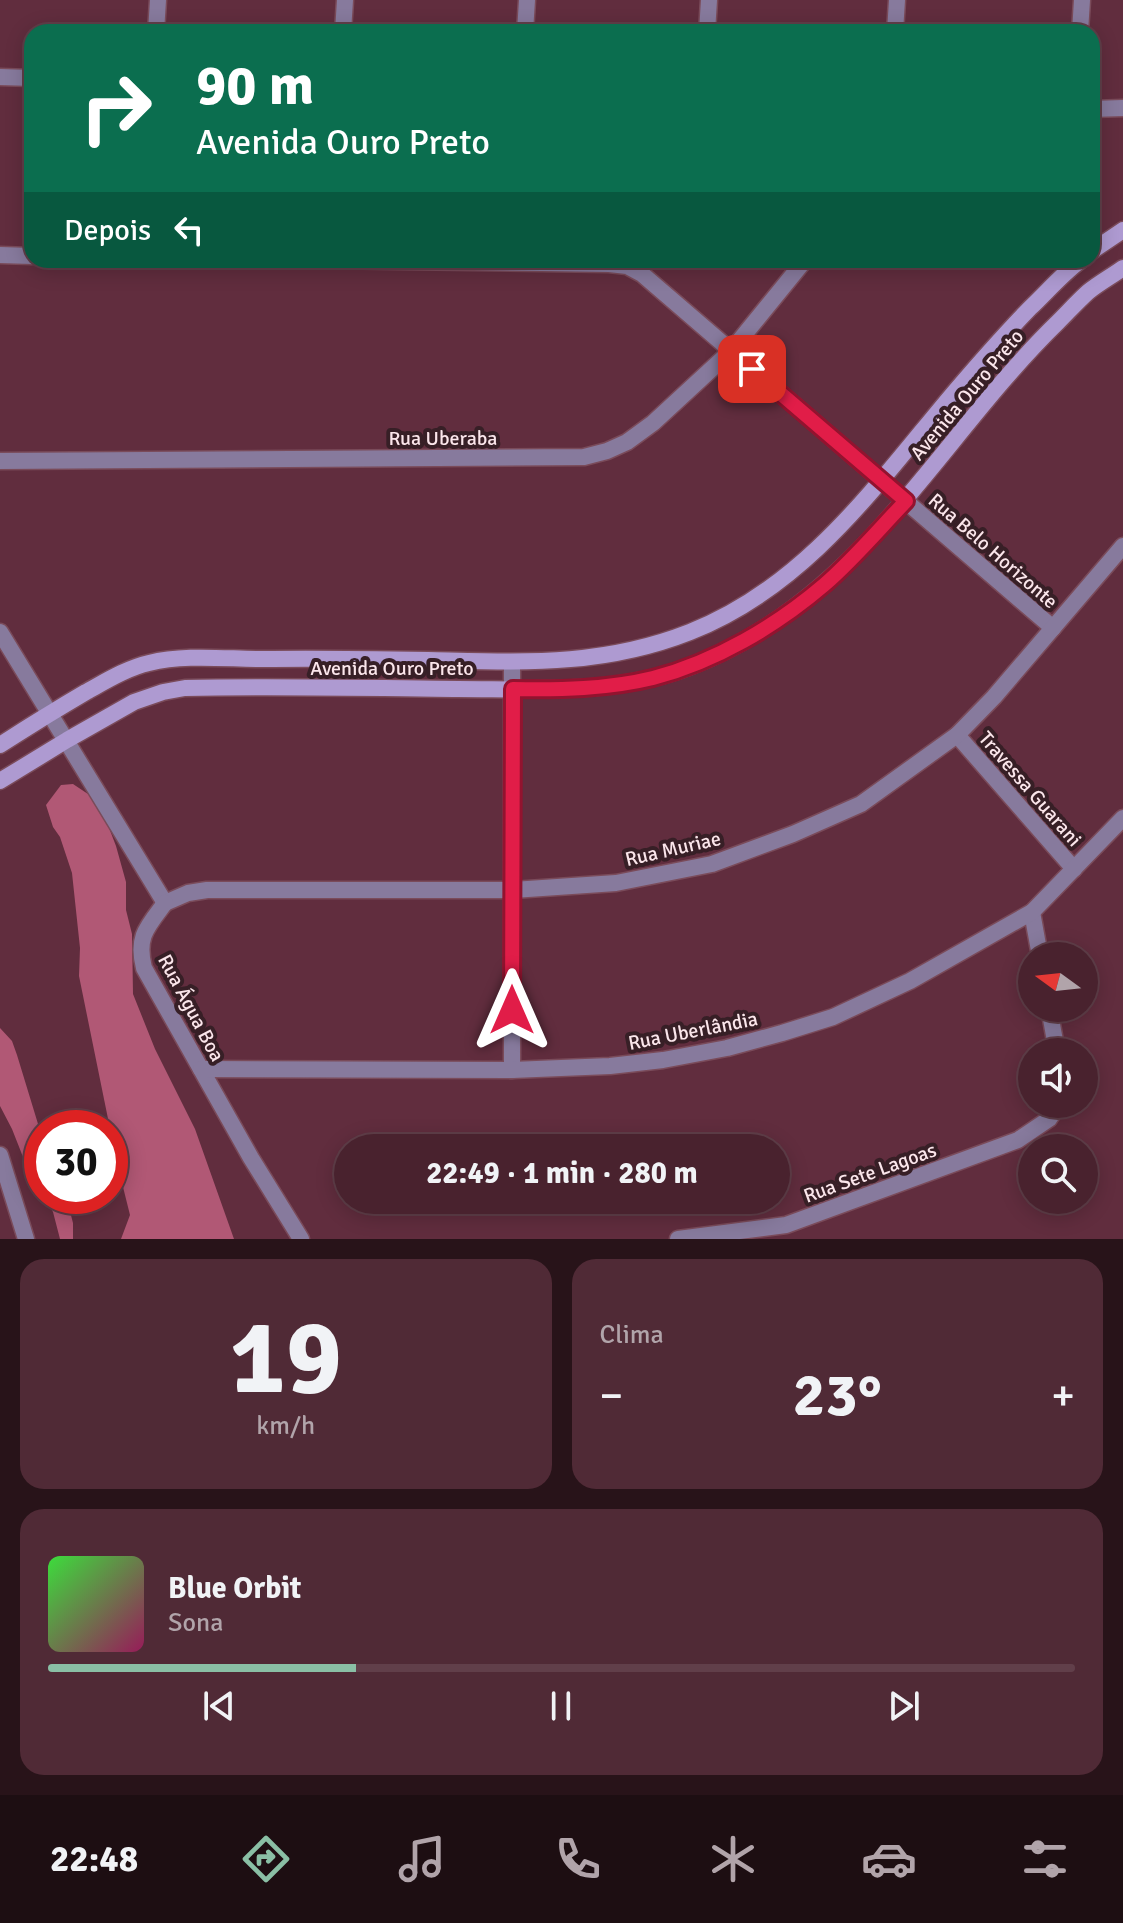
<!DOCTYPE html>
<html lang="pt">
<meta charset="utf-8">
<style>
body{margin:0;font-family:Signika,sans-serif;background:#502a36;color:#f1f3f6;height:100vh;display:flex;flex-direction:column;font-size:30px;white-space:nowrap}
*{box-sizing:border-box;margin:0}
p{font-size:26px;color:#b1a4aa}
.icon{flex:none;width:44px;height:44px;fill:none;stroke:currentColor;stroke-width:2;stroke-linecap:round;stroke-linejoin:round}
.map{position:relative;height:1239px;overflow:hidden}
.sheet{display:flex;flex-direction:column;gap:20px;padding:20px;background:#281319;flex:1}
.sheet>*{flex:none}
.hud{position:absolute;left:24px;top:24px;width:1076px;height:244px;border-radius:24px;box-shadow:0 4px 20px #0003,0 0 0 2px #613f4a;background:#0b6e4f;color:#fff;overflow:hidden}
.needle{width:52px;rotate:285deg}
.buttons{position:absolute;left:1018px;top:942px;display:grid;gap:16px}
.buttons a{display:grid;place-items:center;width:80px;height:80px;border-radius:50%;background:#49222e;box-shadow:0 4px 20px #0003,0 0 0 2px #613f4a;font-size:40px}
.speed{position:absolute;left:24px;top:1110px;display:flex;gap:16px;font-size:40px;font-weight:700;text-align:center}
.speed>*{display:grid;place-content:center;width:104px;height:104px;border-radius:50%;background:#49222e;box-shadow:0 4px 20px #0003,0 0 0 2px #613f4a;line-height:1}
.speed .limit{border:12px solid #d22;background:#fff;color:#111}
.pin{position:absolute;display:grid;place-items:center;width:68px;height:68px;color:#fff;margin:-34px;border-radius:16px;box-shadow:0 4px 12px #0006}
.me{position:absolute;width:88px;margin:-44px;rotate:0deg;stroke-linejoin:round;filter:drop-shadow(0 0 6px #0008)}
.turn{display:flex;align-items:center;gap:28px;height:168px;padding:0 40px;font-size:36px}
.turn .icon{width:104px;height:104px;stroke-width:2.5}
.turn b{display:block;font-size:56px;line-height:68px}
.then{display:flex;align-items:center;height:76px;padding:0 40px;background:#0003;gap:16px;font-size:30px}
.big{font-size:60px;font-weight:700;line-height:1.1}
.sheet .tile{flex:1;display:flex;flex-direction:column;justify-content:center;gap:12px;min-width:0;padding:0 28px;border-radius:24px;background:#502a36}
.sheet .dial{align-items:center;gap:0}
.dial b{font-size:104px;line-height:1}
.song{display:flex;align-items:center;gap:24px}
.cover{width:96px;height:96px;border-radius:12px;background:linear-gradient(135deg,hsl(120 70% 55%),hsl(330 70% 35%))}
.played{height:8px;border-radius:4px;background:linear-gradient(90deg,#8abfa5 30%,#613f4a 30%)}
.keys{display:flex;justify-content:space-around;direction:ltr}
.heat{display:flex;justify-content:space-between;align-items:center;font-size:44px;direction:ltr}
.sheet .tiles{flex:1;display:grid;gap:20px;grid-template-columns:1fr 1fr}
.tile:last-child{grid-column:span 2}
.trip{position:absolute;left:334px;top:1134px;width:456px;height:80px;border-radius:40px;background:#49222e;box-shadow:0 4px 20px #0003,0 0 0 2px #613f4a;font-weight:700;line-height:80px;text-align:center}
.tab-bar{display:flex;height:128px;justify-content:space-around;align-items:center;background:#1d0e12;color:#b1a4aa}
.tab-bar .icon{width:56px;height:56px}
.tab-bar .on{color:#8abfa5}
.tab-bar b{font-size:36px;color:#f1f3f6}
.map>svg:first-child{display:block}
.forest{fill:#b15875}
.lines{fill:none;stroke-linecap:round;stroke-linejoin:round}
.street-casing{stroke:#7a4b5a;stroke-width:19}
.secondary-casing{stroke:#7a4b5a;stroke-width:19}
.street{stroke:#877a9d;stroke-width:16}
.secondary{stroke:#ae9ad1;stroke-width:16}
.route-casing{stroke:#92132f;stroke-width:20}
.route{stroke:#e11d48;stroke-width:14}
.labels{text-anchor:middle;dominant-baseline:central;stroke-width:8;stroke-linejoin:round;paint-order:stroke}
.street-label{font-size:20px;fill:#fbe6eb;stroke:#371f26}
</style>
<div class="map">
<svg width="1123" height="1239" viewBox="0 0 1123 1239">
<rect width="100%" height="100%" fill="#612d3e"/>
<!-- forest -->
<g class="forest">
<polygon points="73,784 94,798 106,820 116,846 126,882 126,910 132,934 133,994 155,1049 195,1129 234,1239 121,1239 130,1215 117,1163 79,976 80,948 72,873 60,837 53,827 46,805 61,785"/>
<polygon points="0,1028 12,1041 17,1055 42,1137 42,1192 23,1157 12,1129 0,1106"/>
<polygon points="44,1196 66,1196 73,1223 73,1239 60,1239 53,1212"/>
</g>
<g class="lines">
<defs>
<g id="street">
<polyline points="156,32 158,0"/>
<polyline points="343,32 345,0"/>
<polyline points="525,32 527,0"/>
<polyline points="707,32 709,0"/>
<polyline points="895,32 897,0"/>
<polyline points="1080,32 1082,0"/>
<polyline points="0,77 32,78"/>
<polyline points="1092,109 1123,108"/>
<polyline points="0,255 32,256"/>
<polyline points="323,260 609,264 627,266 642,274 1053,628"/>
<polyline points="0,461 584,457 607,451 627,442 653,423 731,351 805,260"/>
<polyline points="0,632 165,903"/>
<polyline points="512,662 512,1070"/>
<polyline points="957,735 1074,869"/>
<polyline points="165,903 188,893 207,890 513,890 616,883 712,864 793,834 861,804 957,735 994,697 1123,546"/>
<path d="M165,903C147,927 136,937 144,968L251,1158L301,1239"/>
<polyline points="1032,912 1040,956"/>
<polyline points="1049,1008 1057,1052"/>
<polyline points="201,1069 512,1070 610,1066 663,1060 727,1048 782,1033 833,1017 910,981 1032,912 1123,818"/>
<polyline points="0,1155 26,1239"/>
<polyline points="678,1239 786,1225 1018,1140 1049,1119 1059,1104"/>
</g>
<g id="secondary">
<polyline points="1092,251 1123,230"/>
<path d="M0,745C28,727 57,709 86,692C106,681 127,668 149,663C185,654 226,659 263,659C318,658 373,659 428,660C521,662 601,667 690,632C802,588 871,492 946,402C973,370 1001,338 1030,308C1047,292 1062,274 1081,260"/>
<path d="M0,781L67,740L134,702L163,692L185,688C276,686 367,688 458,689C535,689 618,695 691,666C761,639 822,591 872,537C937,467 990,388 1058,322C1068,312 1078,301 1088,292C1099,283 1112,276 1123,268"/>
</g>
</defs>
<!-- street casing -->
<use href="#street" class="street-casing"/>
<!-- secondary casing -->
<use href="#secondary" class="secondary-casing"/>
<!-- street -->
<use href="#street" class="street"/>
<!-- secondary -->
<use href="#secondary" class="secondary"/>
</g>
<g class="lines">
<defs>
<path id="route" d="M512,1010L513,689C560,690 608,689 653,678C715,662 776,626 824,585C854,559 879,529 906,501L752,369"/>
</defs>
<!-- route casing -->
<use href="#route" class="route-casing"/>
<!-- route -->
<use href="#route" class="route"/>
</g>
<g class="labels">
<!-- street labels -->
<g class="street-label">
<text transform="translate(967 395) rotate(-50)">Avenida Ouro Preto</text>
<text x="443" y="438">Rua Uberaba</text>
<text transform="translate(993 551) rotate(41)">Rua Belo Horizonte</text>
<text x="392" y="668">Avenida Ouro Preto</text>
<text transform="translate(1030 789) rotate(49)">Travessa Guarani</text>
<text transform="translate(673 849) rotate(-13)">Rua Muriae</text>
<text transform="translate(191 1008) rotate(62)">Rua Água Boa</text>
<text transform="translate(693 1031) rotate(-11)">Rua Uberlândia</text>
<text transform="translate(870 1173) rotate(-20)">Rua Sete Lagoas</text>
</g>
</g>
</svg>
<div class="buttons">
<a><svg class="needle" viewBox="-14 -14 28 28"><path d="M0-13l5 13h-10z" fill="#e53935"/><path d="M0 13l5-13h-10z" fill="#b1a4aa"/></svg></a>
<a><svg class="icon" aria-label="sound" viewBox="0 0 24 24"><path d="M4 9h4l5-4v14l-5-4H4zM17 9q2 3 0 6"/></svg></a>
<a><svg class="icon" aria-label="search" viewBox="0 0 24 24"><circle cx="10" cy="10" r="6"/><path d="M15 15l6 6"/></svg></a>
</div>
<div class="speed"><div class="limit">30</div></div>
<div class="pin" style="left:752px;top:369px;background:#d93025"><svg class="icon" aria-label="arrive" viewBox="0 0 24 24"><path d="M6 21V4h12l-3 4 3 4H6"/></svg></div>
<svg class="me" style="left:512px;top:1010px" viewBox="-20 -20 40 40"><path d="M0-17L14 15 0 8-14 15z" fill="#e11d48" stroke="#fff" stroke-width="4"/></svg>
<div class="trip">22:49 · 1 min · 280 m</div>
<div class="hud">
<div class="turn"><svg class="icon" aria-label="right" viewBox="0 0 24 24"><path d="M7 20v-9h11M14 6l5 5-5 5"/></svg><div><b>90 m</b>Avenida Ouro Preto</div></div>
<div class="then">Depois<svg class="icon" aria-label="left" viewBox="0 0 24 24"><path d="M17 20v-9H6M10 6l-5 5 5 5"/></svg></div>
</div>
</div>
<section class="sheet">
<div class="tiles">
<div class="tile dial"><b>19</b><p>km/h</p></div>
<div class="tile"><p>Clima</p>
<div class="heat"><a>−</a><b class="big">23°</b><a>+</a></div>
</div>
<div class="tile">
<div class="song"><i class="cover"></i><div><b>Blue Orbit</b><p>Sona</p></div></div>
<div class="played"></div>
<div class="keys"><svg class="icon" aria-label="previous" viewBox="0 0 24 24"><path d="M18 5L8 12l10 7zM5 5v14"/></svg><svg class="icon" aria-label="pause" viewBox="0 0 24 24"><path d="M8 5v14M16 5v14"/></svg><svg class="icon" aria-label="next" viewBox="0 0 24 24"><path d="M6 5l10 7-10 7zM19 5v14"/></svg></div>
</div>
</div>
</section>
<nav class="tab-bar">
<b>22:48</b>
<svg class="icon on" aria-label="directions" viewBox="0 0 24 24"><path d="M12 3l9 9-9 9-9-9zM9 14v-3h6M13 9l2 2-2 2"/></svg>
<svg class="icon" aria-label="music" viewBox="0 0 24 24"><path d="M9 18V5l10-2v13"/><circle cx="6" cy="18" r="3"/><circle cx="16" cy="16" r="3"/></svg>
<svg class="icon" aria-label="phone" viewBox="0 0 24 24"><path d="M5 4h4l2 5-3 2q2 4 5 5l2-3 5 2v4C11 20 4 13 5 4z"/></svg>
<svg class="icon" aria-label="climate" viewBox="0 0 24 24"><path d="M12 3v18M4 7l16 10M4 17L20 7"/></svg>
<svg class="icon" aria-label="car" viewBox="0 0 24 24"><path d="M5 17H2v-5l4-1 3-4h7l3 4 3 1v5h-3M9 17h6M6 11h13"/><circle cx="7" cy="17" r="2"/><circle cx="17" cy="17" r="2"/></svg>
<svg class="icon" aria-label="filters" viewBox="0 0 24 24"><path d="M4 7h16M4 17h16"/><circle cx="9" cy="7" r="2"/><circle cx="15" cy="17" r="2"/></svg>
</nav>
